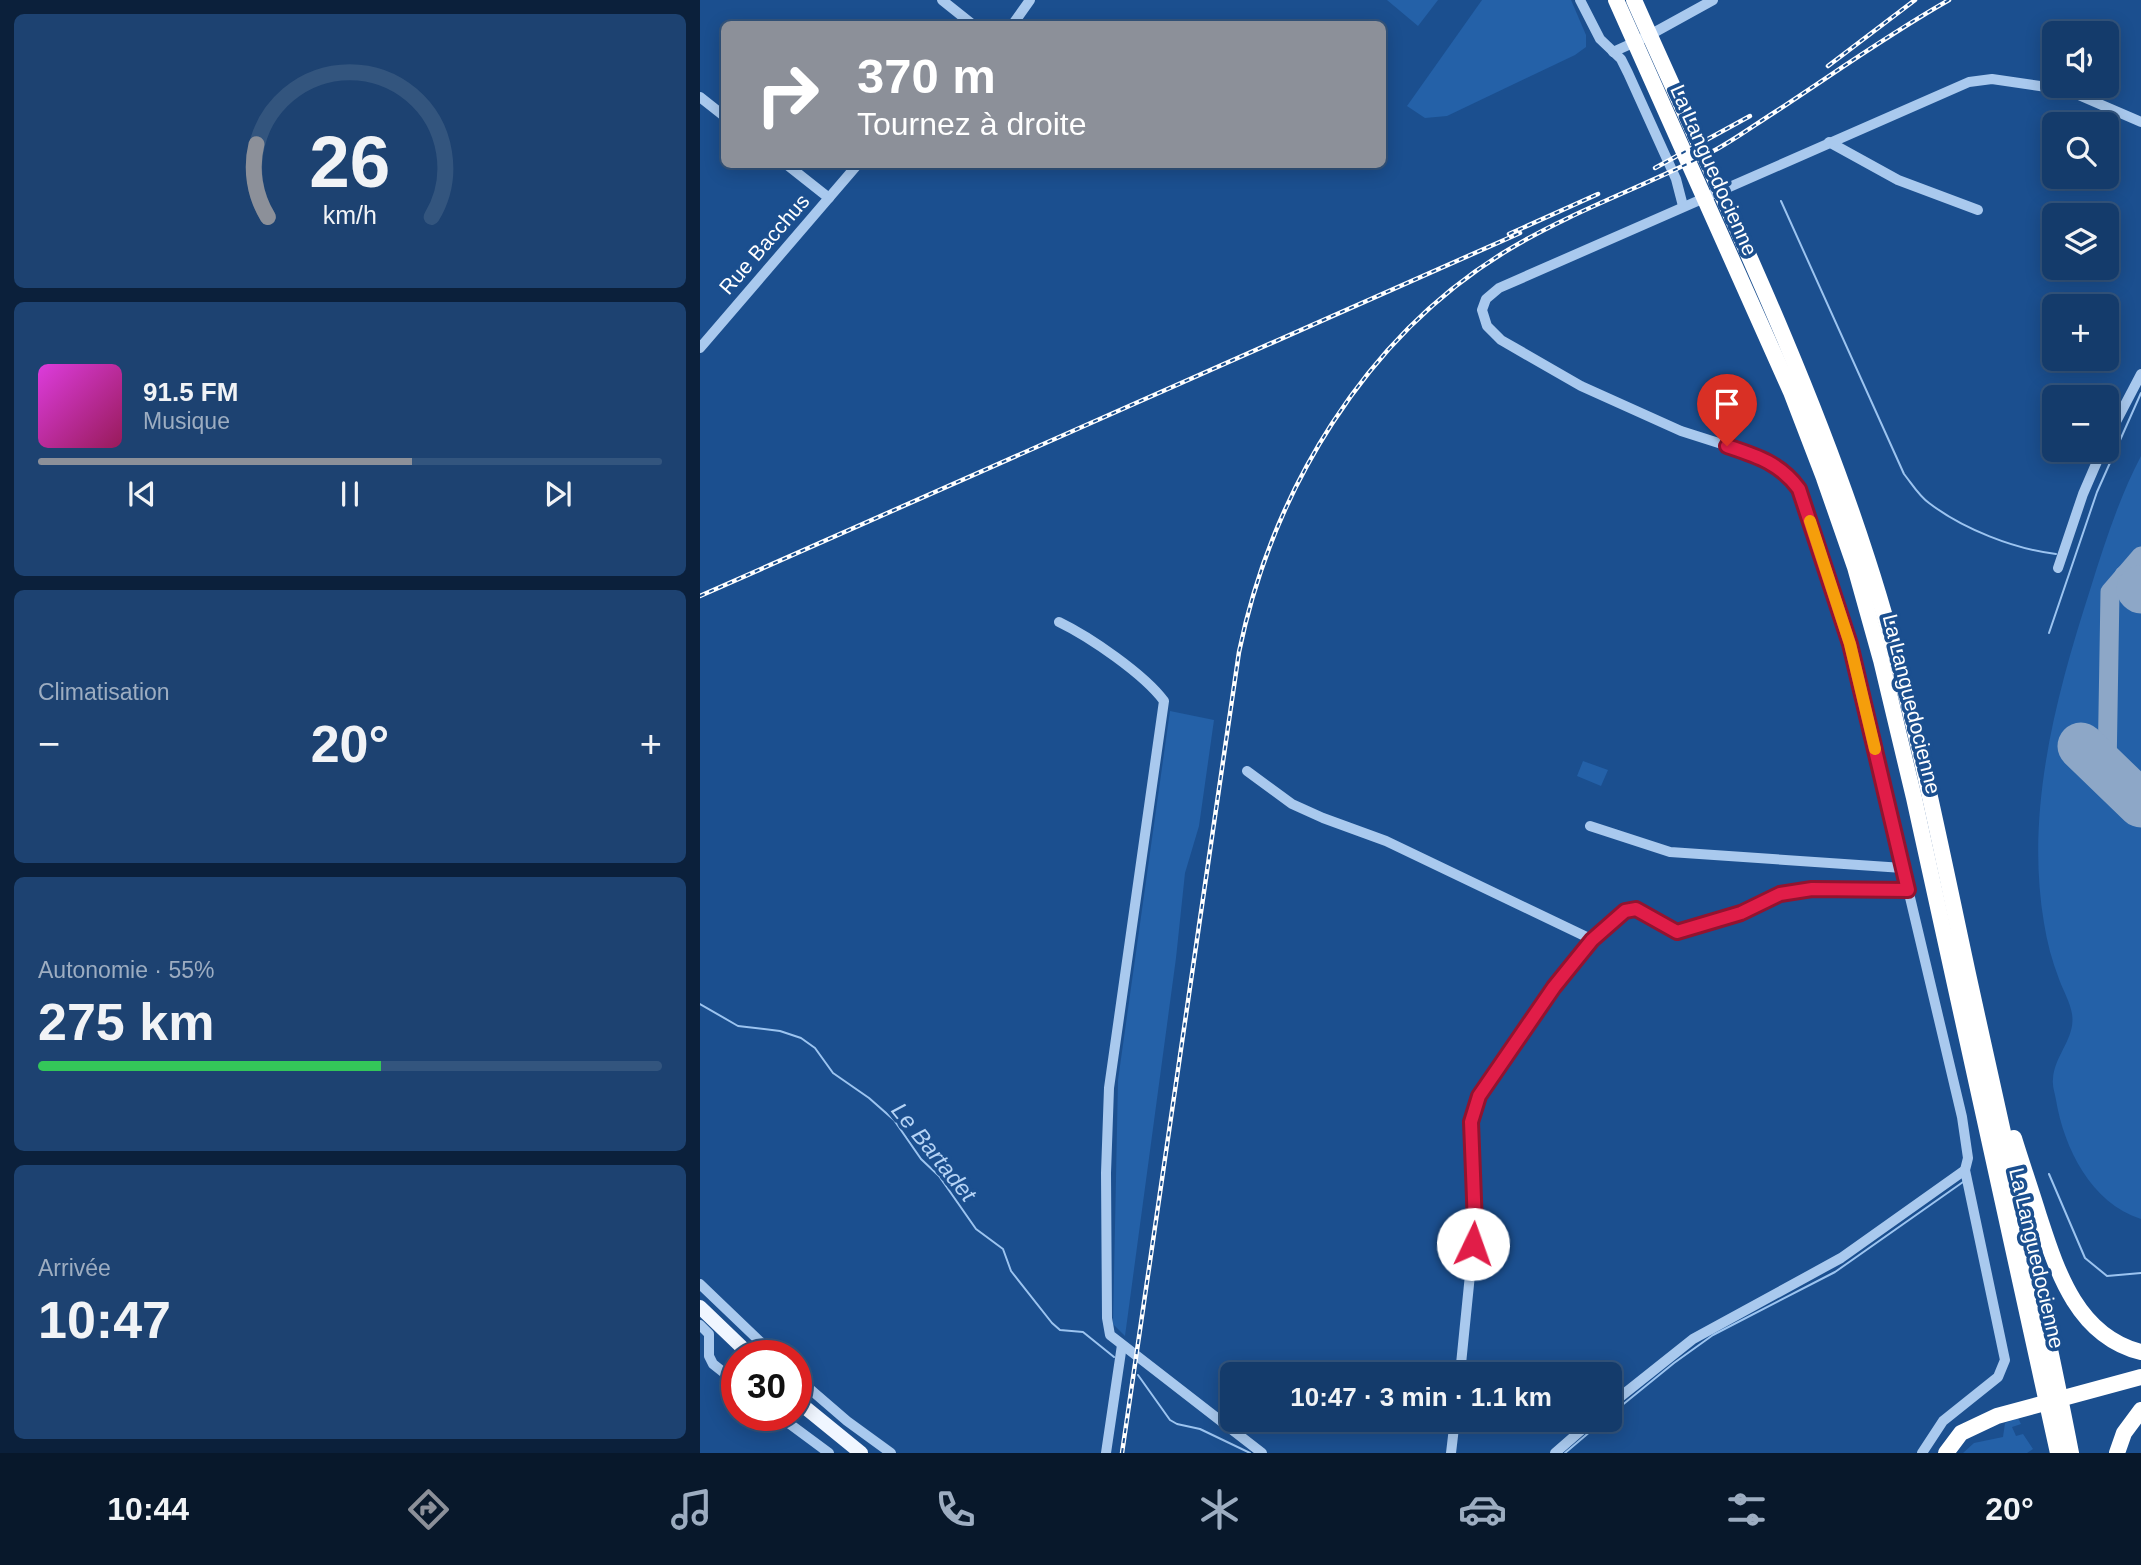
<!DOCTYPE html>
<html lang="fr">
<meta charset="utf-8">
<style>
body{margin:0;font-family:Helvetica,sans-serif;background:#1d4271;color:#f1f3f6;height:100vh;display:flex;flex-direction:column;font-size:26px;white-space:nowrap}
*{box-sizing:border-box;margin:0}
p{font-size:23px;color:#9dadc1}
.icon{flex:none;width:38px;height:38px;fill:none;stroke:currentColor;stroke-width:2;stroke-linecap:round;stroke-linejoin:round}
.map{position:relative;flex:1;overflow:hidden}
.drawer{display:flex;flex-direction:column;gap:14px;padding:14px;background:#0b203b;width:700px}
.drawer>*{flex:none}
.top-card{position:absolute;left:21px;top:21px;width:665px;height:147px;border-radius:10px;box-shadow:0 4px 18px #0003,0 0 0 2px #33557e;background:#8c9099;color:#fff;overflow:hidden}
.controls{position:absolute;left:1342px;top:21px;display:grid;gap:14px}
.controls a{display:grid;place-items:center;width:77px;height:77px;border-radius:10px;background:#143b6b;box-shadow:0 4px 18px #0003,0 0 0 2px #33557e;font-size:35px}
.speed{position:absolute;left:21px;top:1340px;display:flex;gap:14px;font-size:35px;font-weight:700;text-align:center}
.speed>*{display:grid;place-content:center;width:91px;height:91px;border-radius:50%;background:#143b6b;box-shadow:0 4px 18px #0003,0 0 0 2px #33557e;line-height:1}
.speed .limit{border:10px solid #d22;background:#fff;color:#111}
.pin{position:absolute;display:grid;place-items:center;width:60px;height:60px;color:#fff;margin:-72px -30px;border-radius:50% 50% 50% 0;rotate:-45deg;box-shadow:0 0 7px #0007}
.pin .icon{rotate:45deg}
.me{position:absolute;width:77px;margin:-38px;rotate:3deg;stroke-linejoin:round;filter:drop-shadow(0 0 5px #0008)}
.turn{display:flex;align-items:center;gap:24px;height:147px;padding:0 21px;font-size:32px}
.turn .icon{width:91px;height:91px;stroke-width:2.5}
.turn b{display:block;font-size:49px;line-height:60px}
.big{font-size:52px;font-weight:600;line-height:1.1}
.drawer .tile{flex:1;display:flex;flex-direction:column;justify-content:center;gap:10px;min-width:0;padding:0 24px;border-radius:10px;background:#1d4271}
.drawer .dial{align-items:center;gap:0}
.dial svg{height:182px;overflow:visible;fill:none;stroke:#33557e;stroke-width:7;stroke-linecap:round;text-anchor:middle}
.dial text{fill:#f1f3f6;stroke:none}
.song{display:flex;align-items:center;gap:21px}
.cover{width:84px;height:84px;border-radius:10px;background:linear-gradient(135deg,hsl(300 70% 55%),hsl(330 70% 35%))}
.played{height:7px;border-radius:4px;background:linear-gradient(90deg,#8c9099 60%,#33557e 60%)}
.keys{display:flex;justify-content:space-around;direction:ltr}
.heat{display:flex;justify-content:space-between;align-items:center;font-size:38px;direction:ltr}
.charge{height:10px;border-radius:5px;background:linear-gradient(90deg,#34c759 55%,#33557e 0)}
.trip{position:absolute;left:520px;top:1362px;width:402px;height:70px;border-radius:10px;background:#143b6b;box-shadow:0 4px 18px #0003,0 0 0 2px #33557e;font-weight:600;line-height:70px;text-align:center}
.menu{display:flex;height:112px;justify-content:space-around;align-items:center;background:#08182b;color:#9dadc1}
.menu .icon{width:49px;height:49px}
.menu .selected{color:#8c9099}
.menu b{font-size:32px;color:#f1f3f6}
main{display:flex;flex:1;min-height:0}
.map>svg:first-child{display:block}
.green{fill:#2461a8}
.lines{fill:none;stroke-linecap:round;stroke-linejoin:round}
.stream{stroke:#9cc4f0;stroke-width:2}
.taxiway{stroke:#8da7c7;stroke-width:19}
.runway{stroke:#8da7c7;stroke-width:47}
.minor{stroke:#a9c9ee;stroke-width:10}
.major{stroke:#f0f6ff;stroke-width:14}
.highway{stroke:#fff;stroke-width:16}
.rail-casing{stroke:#fff;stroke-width:4.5}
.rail{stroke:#1b4f8f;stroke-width:2;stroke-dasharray:5;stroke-linecap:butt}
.route-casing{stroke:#92132f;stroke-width:18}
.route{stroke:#e11d48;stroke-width:12}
.slow{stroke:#f59e0b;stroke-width:12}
.labels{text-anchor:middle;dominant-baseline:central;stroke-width:7;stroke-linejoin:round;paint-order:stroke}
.street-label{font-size:21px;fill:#fff;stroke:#1b4f8f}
.water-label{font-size:23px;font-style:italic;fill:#b5d3f5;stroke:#1b4f8f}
</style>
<main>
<section class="drawer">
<div class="tile dial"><svg viewBox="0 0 100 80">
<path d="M14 69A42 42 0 1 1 86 69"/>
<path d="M14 69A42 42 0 0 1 9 37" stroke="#8c9099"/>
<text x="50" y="56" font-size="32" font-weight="700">26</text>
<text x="50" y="72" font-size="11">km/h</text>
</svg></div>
<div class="tile">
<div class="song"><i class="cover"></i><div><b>91.5 FM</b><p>Musique</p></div></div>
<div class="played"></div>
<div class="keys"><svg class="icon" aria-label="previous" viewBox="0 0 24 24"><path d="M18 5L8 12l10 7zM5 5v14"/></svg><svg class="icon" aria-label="pause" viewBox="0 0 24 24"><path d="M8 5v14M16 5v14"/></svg><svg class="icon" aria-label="next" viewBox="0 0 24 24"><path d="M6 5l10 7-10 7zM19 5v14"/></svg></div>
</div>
<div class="tile"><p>Climatisation</p>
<div class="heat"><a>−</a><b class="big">20°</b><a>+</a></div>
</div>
<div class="tile"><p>Autonomie · 55%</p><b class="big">275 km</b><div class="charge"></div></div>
<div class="tile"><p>Arrivée</p><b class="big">10:47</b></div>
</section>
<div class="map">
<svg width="1441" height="1453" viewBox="0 0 1441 1453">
<rect width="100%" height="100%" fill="#1b4f8f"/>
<!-- green -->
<g class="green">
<polygon points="687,0 738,0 718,26"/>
<polygon points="782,0 871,0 886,35 886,47 875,55 747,116 725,118 707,106"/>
<path d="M1441,456V1219C1391,1203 1364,1148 1356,1100C1355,1093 1352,1086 1353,1079C1354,1056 1376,1038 1372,1014C1370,1002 1363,990 1359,979C1352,961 1347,942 1344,923C1325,810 1356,696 1390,590C1404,545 1419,498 1441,456Z"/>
<polygon points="470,711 514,720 499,826 485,873 476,958 425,1336 413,1324 418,1080"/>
<polygon points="883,761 908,770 901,786 877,776"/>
<polygon points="1318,1418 1321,1424 1312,1427 1316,1436 1323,1434 1333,1449 1327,1453 1263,1453 1274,1443 1303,1437 1305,1423"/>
</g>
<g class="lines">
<!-- stream -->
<g class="stream">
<path d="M1081,201L1204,474C1212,484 1219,496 1229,503C1263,529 1314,549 1356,554"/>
<polyline points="1349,633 1397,492 1441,393"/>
<polyline points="0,1004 38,1026 80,1031 101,1038 115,1048 133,1073 169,1098 194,1120 221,1159 239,1176 276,1229 303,1249 311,1271 352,1323 360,1330 383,1332 414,1357"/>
<polyline points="1349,1174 1385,1258 1407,1276 1441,1273"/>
<polyline points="438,1375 470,1420 477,1424 500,1429 550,1453"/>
<polyline points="910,1415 974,1363 1013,1335 1135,1272 1263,1182"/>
<polyline points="865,1453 905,1419"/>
</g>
<!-- taxiway -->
<g class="taxiway">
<polyline points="1424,575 1440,589"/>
<polyline points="1407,772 1410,592 1441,556"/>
</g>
<!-- runway -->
<g class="runway">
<polyline points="1440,589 1441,590"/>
<polyline points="1381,746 1441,804"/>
</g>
<!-- minor -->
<g class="minor">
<polyline points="242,0 272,24"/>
<polyline points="880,0 900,39 921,59 928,73 976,179 983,206"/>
<polyline points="313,24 330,0"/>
<polyline points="913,52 946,37 1013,0"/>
<polyline points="0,97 24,116"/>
<polyline points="1129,142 1198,180 1278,210"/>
<polyline points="86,164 129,198"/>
<polyline points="0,348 158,164"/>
<polyline points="1407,439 1441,374"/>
<polyline points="1358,568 1383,494 1402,450"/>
<path d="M359,622C390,637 444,674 464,701L409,1088L406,1173L407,1318L410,1335L562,1453"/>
<polyline points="547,771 592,804 623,818 686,841 893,940"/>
<polyline points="890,826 970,852 1203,868"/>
<polyline points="0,1284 75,1356"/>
<polyline points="0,1325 9,1334 9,1356 13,1364 37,1383"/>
<polyline points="760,1374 775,1225 771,1122 779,1096 854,987 893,940 925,911 936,909 977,932 1041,913 1080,894 1112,889 1208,890"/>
<polyline points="96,1377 147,1421 191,1453"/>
<polyline points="910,1405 993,1339 1141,1258 1265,1170"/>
<polyline points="79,1416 129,1453"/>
<polyline points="406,1453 422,1345"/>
<polyline points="751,1453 755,1419"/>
<polyline points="855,1453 894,1419"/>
<polyline points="1222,1453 1243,1421 1298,1377 1305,1360 1265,1170 1268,1158 1262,1117 1150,644 1099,489 1089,475 1079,467 1050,453 981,431 881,386 801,340 787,326 782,310 786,299 799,288 1269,82 1292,79 1367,90 1441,122"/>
</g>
<!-- major -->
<g class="major">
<polyline points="0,1307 51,1356"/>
<polyline points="96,1400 161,1453"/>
</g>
<!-- highway -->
<g class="highway">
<polyline points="916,0 1091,392 1124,478 1155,567 1181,660 1214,798 1358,1453"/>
<path d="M934,0C1015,183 1106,368 1167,558C1211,693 1238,835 1268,974C1303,1134 1340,1293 1371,1453"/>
<path d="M1314,1138C1322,1164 1331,1190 1339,1216C1357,1271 1377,1336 1441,1352"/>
<polyline points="1246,1453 1261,1433 1297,1416 1441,1377"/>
<polyline points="1417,1453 1424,1433 1441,1410"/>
</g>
<defs>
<g id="rail">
<polyline points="1128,66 1215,0"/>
<polyline points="955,168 1050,116"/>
<polyline points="809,234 898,194"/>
<polyline points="0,596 820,233"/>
<path d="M422,1453L539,652C572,492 665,336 808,250C874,210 949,185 1017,149C1037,138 1056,124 1075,112C1133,74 1189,34 1249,0"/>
</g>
</defs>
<!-- rail casing -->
<use href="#rail" class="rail-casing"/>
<!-- rail -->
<use href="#rail" class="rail"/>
</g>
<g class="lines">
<defs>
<path id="route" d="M773,1244L775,1225L771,1122L779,1096L854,987L892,940L925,911L936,909L977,932L1041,913L1080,894L1112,889L1208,890L1150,644L1099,489C1080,463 1057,456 1027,446"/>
</defs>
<!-- route casing -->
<use href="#route" class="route-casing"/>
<!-- route -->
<use href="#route" class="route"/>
<!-- slow -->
<polyline class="slow" points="1110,521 1150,644 1175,749"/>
</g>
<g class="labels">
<!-- street labels -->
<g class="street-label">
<text transform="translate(1014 170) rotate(66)">La Languedocienne</text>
<text transform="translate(64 244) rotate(-49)">Rue Bacchus</text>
<text transform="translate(1212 704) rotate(76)">La Languedocienne</text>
<text transform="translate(1337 1258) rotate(77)">La Languedocienne</text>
</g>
<!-- water labels -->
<g class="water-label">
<text transform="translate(234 1152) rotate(51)">Le Bartadet</text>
</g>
</g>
</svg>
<div class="controls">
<a><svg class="icon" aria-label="sound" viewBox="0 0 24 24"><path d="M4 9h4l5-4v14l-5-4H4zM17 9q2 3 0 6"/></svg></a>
<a><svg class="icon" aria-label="search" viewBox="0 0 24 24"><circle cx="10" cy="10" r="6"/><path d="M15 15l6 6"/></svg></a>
<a><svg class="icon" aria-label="layers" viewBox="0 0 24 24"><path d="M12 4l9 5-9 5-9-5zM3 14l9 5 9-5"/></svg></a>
<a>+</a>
<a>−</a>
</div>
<div class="speed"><div class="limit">30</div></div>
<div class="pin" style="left:1027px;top:446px;background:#d93025"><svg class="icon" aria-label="arrive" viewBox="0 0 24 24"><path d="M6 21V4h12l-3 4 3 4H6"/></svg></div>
<svg class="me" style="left:773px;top:1244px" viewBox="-20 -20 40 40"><circle r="19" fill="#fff"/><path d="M0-13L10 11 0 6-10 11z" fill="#e11d48"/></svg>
<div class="trip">10:47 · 3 min · 1.1 km</div>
<div class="top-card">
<div class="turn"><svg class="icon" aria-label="right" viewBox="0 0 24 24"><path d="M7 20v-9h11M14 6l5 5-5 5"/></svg><div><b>370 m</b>Tournez à droite</div></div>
</div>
</div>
</main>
<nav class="menu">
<b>10:44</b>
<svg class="icon selected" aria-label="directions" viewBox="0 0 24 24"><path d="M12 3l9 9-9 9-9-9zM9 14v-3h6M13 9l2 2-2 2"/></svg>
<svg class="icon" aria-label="music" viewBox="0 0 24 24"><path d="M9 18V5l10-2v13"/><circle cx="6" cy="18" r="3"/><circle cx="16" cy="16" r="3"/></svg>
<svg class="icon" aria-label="phone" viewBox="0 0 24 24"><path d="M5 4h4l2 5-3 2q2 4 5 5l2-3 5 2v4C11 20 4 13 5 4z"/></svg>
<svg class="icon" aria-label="climate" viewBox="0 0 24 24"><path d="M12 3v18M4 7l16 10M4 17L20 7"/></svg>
<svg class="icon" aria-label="car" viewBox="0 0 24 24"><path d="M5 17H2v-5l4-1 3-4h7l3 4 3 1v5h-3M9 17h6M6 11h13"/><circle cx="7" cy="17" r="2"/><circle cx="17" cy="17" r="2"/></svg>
<svg class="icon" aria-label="filters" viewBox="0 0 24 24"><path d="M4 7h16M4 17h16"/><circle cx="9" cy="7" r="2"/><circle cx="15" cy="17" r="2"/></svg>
<b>20°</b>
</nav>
